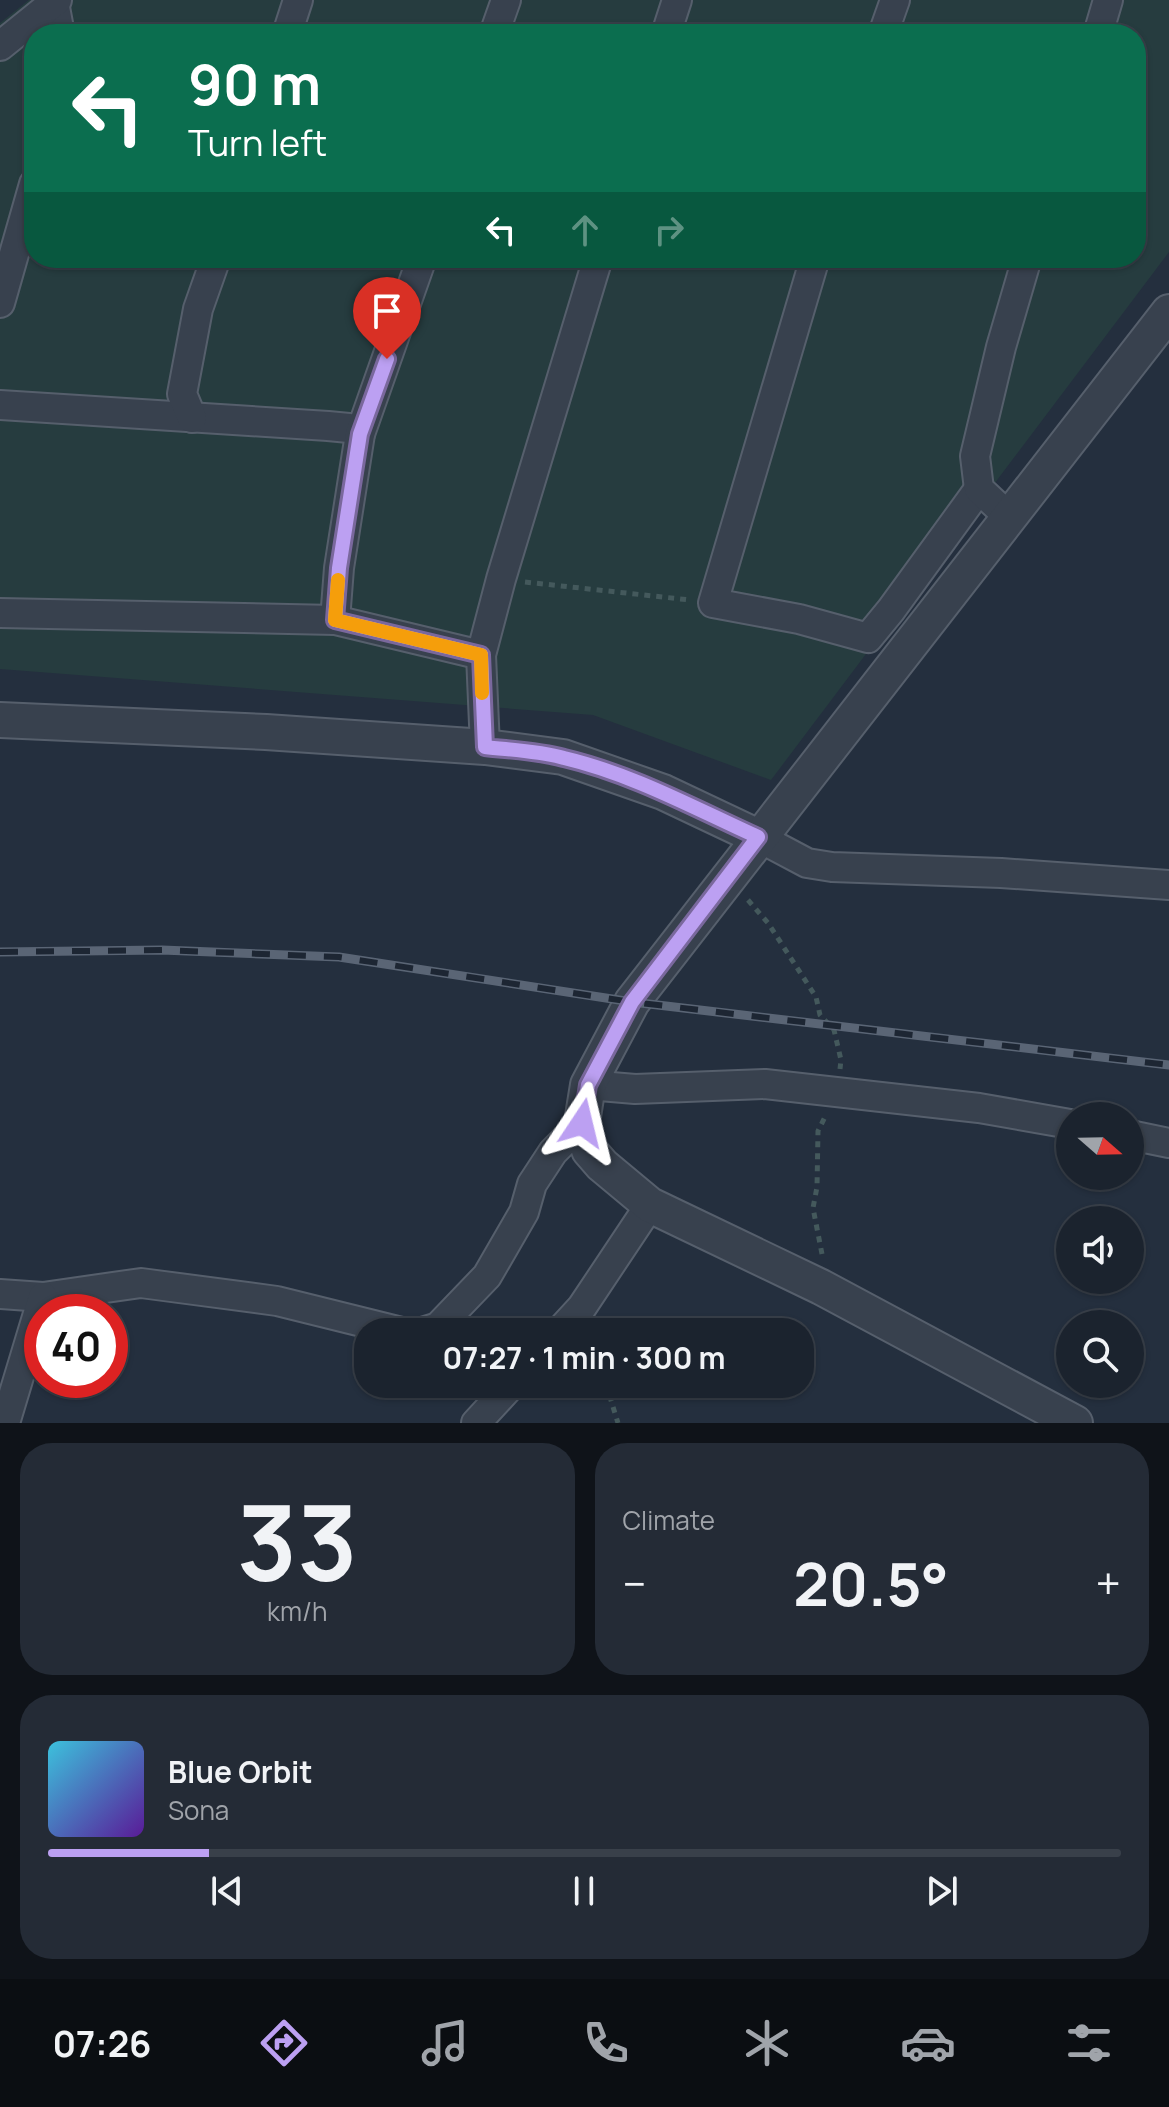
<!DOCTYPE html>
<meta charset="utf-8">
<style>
body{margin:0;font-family:Manrope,sans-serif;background:#242b36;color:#f1f3f6;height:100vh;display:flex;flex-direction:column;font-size:30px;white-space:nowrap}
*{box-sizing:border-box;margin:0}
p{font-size:26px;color:#a0a4aa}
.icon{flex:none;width:44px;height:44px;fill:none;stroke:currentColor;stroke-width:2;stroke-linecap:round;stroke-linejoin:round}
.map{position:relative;height:1423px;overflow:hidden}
.side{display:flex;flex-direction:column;gap:20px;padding:20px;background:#0f1319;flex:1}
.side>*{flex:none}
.guide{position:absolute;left:24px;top:24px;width:1122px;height:244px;border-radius:32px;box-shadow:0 2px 6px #0004,0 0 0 2px #39404a;background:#0b6e4f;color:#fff;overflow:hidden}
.needle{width:52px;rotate:110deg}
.controls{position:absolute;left:1056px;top:1102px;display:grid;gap:16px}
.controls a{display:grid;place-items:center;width:88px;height:88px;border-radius:50%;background:#1b232e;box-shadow:0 2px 6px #0004,0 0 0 2px #39404a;font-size:40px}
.speed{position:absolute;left:24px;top:1294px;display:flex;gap:16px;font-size:40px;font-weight:700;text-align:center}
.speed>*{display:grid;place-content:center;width:104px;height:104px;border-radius:50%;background:#1b232e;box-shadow:0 2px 6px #0004,0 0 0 2px #39404a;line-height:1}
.speed .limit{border:12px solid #d22;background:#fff;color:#111}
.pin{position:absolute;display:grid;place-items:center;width:68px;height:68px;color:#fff;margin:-82px -34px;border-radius:50% 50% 50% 0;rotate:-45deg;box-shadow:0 0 8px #0007}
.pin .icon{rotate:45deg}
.me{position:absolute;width:88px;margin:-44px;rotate:10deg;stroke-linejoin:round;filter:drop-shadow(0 0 6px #0008)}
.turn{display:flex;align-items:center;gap:28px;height:168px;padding:0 32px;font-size:36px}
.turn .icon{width:104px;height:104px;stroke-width:2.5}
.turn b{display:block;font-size:56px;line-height:68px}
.lanes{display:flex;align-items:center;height:76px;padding:0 32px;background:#0003;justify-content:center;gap:40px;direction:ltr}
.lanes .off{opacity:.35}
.big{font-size:60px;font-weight:700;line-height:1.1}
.side .card{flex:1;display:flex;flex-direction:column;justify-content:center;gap:12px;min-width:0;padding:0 28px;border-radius:32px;background:#242b36}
.side .dial{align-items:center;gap:0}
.dial b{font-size:104px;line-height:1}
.song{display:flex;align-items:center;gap:24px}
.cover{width:96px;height:96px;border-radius:12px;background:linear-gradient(135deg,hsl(190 70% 55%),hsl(270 70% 35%))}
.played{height:8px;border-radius:4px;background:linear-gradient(90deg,#bca0f2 15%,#39404a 15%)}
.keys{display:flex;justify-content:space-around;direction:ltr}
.heat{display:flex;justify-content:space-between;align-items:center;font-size:44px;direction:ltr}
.side .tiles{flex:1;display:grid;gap:20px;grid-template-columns:1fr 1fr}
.card:last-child{grid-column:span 2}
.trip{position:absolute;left:354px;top:1318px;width:460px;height:80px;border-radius:32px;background:#1b232e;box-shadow:0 2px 6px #0004,0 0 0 2px #39404a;font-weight:700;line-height:80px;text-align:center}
.menu{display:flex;height:128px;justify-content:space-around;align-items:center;background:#0b0e12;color:#a0a4aa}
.menu .icon{width:56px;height:56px}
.menu .selected{color:#bca0f2}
.menu b{font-size:36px;color:#f1f3f6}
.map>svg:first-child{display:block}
.green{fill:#263c3f;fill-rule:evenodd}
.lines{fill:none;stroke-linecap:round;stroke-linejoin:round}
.minor-casing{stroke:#565f6c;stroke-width:32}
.tertiary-casing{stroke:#565f6c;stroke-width:38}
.path{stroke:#44595c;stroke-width:5;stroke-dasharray:6 6;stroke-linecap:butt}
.minor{stroke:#38414e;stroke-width:28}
.tertiary{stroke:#38414e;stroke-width:34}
.rail-casing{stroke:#5a6575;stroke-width:9}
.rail{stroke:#1d2633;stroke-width:6;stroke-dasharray:18;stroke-linecap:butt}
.route-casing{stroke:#7a689d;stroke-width:20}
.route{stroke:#bca0f2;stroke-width:14}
.slow{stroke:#f59e0b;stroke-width:14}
</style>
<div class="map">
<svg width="1169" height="1423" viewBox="0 0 1169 1423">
<rect width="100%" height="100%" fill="#242f3e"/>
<!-- green -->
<path class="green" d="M29,0H1169V252L771,780L593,715L0,669V23ZM34,34H1136V258H34Z"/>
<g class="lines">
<defs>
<g id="minor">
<polyline points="54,2 60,34"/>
<polyline points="287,34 298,0"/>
<polyline points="494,34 506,0"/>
<polyline points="666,34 677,0"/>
<polyline points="883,34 895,0"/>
<polyline points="1098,34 1108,0"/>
<polyline points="0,46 57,0"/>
<polyline points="815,258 713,603 799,619 868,638 891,610 979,489"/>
<polyline points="0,303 34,184"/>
<polyline points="0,405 328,426 349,428 360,434"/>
<polyline points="192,418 182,394 198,309 216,258"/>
<polyline points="1009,517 979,489 975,456 1001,347 1027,258"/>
<polyline points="0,613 335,620 481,655"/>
<polyline points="335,620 339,568 360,434 422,258"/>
<polyline points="485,747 481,655 501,579 598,258"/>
<polyline points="758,837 807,863 832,867 1001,873 1169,885"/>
<polyline points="588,1085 635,1089 765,1084 979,1108 1070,1124"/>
<polyline points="1130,1135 1169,1143"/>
<polyline points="0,1294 43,1297 141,1283 277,1301 402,1332"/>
<polyline points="422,1332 438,1327 487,1276 524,1212 532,1184 553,1152 582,1123"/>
<polyline points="559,1332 582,1307 650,1205"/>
<polyline points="5,1423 43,1297"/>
<polyline points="476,1423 512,1384"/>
</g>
<g id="tertiary">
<polyline points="0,720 266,732 485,747 563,757 663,792 758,837"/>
<polyline points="1075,1423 821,1287 650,1205 602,1165 589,1150 582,1123 584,1110 588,1085 632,1002 1169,312"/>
</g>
</defs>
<!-- minor casing -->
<use href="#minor" class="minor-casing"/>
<!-- tertiary casing -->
<use href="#tertiary" class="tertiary-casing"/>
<!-- path -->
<g class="path">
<polyline points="525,582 690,600"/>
<polyline points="748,900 768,923 816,997 820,1015 834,1030 841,1060 840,1069"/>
<polyline points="822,1254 813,1208 817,1187 818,1131 826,1115"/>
<polyline points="606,1384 618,1423"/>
</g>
<!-- minor -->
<use href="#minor" class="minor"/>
<!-- tertiary -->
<use href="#tertiary" class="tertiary"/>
<defs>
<polyline id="rail" points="0,952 162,950 339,957 632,1002 1169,1065"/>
</defs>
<!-- rail casing -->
<use href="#rail" class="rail-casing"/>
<!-- rail -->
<use href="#rail" class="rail"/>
</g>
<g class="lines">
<defs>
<path id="route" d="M387,359L360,434L339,568L335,620L481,655L485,747C511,750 539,751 564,758C632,774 694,808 758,837L632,1002L588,1085L582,1123"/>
</defs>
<!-- route casing -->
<use href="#route" class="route-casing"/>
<!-- route -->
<use href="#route" class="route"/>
<!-- slow -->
<polyline class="slow" points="338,580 335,620 481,655 482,693"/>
</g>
</svg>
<div class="controls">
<a><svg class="needle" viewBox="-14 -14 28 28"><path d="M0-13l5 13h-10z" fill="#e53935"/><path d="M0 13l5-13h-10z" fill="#a0a4aa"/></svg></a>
<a><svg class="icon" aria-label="sound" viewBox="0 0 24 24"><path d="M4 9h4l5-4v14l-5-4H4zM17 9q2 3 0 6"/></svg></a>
<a><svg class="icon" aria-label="search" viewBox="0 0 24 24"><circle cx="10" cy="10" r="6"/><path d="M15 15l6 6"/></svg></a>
</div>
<div class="speed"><div class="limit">40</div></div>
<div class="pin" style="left:387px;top:359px;background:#d93025"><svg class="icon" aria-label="arrive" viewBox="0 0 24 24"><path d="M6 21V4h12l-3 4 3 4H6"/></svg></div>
<svg class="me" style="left:582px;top:1123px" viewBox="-20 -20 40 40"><path d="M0-17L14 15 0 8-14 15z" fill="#bca0f2" stroke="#fff" stroke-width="4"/></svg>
<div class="trip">07:27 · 1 min · 300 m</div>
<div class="guide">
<div class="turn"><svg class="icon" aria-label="left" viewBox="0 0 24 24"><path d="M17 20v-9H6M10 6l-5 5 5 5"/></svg><div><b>90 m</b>Turn left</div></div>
<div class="lanes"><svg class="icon" aria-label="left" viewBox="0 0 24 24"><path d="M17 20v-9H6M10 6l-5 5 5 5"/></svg><svg class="icon off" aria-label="ahead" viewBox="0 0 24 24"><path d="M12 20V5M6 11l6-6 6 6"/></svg><svg class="icon off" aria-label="right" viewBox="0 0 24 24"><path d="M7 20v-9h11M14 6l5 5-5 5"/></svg></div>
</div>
</div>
<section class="side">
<div class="tiles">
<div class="card dial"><b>33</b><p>km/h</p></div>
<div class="card"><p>Climate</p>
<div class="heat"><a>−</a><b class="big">20.5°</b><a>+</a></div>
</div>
<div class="card">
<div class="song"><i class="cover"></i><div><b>Blue Orbit</b><p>Sona</p></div></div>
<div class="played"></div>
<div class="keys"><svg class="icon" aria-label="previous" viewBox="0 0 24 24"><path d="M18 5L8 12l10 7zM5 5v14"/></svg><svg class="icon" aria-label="pause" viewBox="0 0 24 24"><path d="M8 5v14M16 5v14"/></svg><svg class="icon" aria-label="next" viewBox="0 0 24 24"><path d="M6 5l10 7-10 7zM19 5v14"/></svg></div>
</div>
</div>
</section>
<nav class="menu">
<b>07:26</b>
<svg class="icon selected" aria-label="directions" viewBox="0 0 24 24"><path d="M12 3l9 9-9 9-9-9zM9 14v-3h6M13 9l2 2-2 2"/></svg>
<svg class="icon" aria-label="music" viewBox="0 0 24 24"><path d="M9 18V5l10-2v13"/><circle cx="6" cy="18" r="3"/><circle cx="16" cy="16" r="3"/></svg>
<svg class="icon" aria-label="phone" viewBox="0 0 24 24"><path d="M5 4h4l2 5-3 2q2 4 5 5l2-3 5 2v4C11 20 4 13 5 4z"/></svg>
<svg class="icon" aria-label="climate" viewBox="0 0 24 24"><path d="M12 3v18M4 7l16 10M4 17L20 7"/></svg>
<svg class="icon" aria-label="car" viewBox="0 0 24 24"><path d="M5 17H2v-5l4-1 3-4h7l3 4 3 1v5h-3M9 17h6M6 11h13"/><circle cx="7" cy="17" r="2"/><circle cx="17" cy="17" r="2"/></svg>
<svg class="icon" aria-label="filters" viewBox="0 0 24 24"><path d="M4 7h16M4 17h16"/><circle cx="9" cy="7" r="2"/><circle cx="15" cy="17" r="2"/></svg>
</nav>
